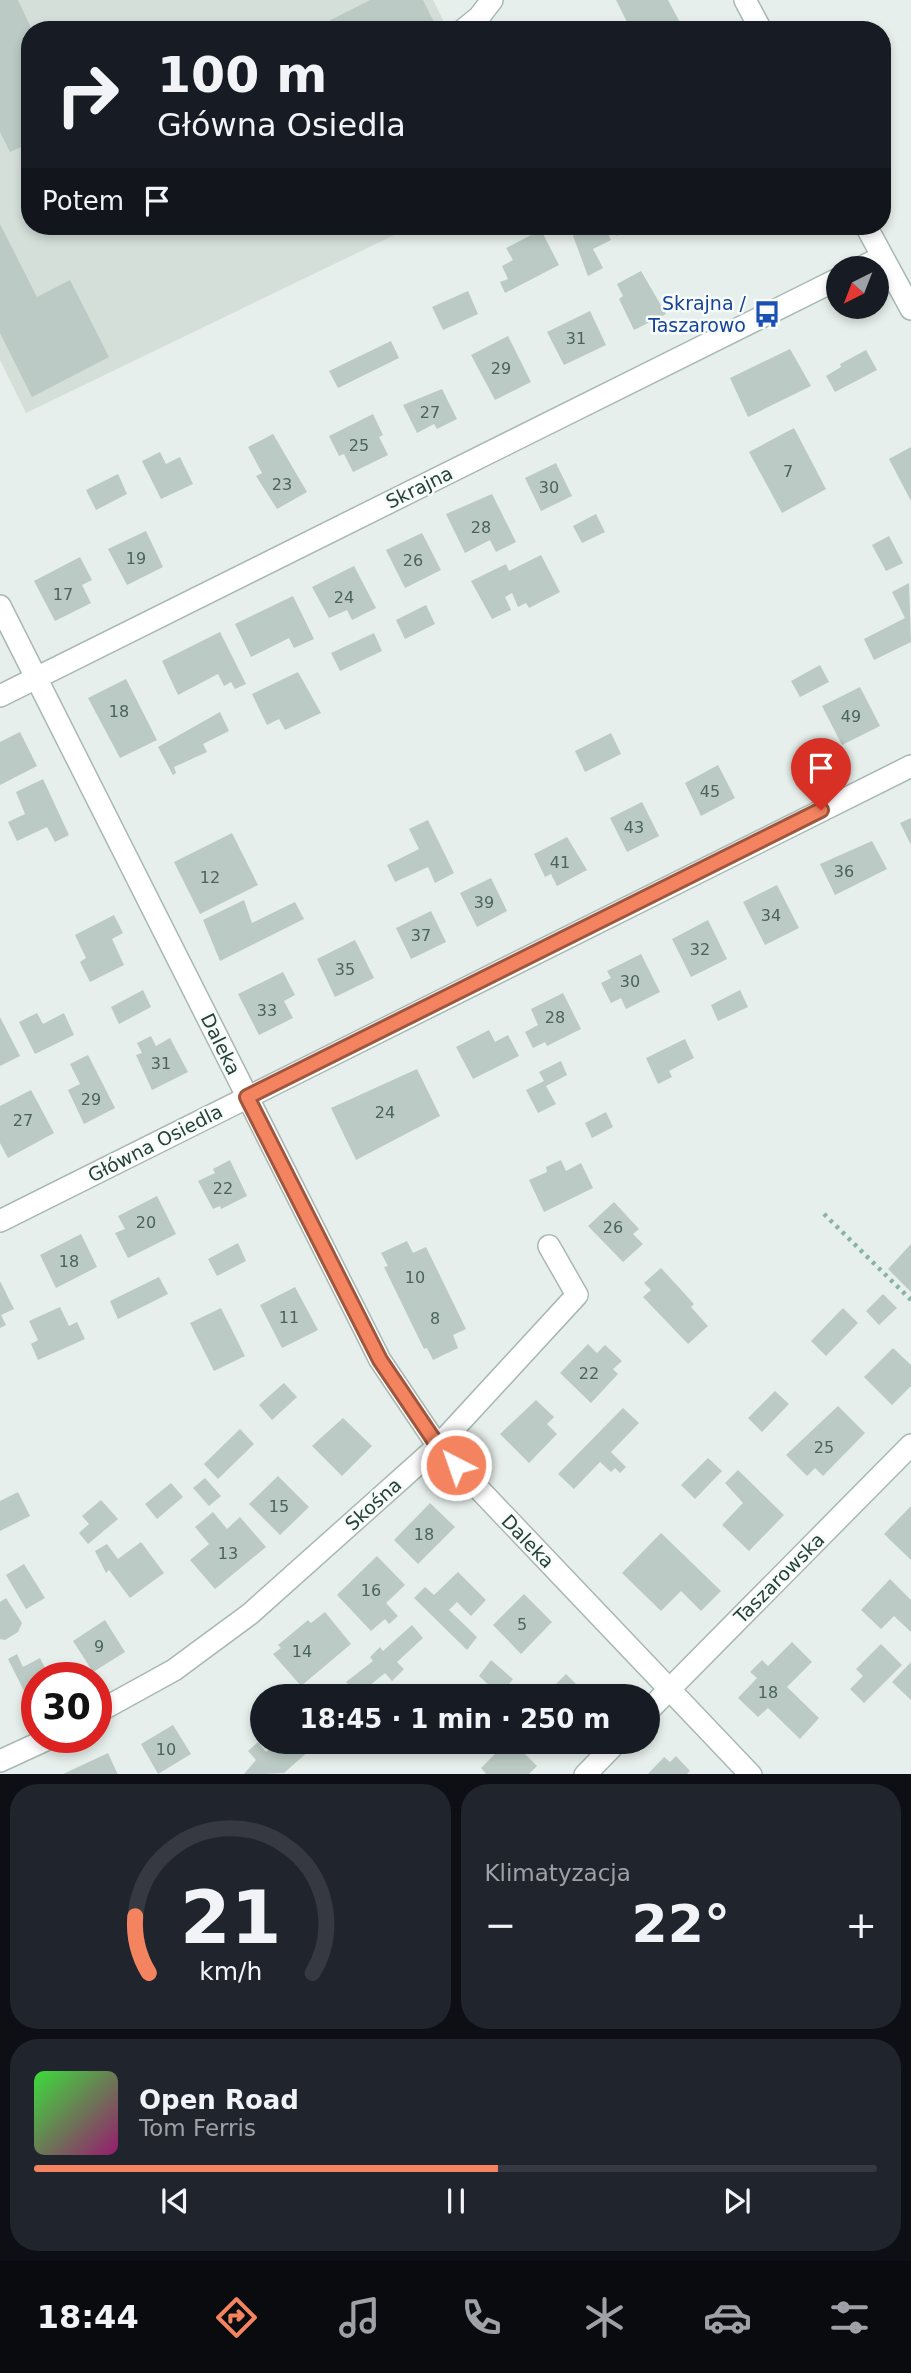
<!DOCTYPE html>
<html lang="pl">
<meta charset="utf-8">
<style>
body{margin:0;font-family:"DejaVu Sans",sans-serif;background:#20242c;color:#f1f3f6;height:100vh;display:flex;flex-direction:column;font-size:26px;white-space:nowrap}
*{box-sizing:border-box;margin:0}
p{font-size:23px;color:#9ea1a6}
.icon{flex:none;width:38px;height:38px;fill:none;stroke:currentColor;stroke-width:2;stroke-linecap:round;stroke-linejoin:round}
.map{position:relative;height:1774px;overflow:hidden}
.panel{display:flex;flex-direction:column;gap:10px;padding:10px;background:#0d0f14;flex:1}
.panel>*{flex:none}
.guide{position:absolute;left:21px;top:21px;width:870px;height:214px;border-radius:28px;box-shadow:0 4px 10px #0003;background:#171b24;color:#f1f3f6;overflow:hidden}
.needle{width:46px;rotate:222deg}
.buttons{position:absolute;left:826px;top:256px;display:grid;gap:14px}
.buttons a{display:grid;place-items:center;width:63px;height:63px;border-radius:50%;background:#171b24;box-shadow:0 4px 10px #0003;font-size:35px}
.speed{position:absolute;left:21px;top:1662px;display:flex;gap:14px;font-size:35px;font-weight:700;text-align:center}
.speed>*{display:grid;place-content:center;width:91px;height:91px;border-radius:50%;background:#171b24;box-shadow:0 4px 10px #0003;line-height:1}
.speed .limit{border:10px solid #d22;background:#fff;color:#111}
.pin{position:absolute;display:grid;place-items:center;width:60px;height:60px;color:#fff;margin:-72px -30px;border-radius:50% 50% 50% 0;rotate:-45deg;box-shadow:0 0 7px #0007}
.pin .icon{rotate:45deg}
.me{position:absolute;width:77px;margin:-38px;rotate:319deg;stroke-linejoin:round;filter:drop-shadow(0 0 5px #0008)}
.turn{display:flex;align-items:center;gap:24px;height:147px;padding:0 21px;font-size:32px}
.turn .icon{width:91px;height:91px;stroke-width:2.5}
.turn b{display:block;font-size:49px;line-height:60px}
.then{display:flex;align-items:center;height:66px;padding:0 21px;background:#0003;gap:14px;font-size:26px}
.big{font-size:52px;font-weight:700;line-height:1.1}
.panel .card{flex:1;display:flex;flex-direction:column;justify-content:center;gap:10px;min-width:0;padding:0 24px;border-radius:28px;background:#20242c}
.panel .dial{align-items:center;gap:0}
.dial svg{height:182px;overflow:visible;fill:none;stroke:#363941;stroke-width:7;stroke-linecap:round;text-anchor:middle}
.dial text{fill:#f1f3f6;stroke:none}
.song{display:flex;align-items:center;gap:21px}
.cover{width:84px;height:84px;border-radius:10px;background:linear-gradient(135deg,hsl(120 70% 55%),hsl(320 70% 35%))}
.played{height:7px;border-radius:4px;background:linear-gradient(90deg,#f4845f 55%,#363941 55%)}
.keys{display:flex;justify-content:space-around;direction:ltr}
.heat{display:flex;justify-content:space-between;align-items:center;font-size:38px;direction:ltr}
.panel .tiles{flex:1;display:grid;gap:10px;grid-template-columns:1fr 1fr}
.card:last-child{grid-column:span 2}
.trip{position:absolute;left:250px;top:1684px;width:410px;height:70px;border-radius:35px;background:#171b24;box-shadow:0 4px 10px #0003;font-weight:700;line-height:70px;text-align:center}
.tabs{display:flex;height:112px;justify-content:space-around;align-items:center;background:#090b0e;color:#9ea1a6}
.tabs .icon{width:49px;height:49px}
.tabs .on{color:#f4845f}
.tabs b{font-size:32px;color:#f1f3f6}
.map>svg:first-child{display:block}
.built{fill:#d4dfda}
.building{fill:#bbcac4}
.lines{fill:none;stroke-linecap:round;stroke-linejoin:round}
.minor-casing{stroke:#a8b8b2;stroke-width:24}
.path{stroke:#86b3a5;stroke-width:4.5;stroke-dasharray:3.5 5;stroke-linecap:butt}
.minor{stroke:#fff;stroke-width:21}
.route-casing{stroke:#9f563e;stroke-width:18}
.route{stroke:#f4845f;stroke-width:12}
.labels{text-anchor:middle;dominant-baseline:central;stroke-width:5;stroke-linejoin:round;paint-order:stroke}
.number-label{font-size:16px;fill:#4a645c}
.transit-label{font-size:19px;fill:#164399;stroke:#f7fbf9;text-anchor:end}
.street-label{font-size:19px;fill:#24423a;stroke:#f7fbf9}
</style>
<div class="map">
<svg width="911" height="1775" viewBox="0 0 911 1775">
<rect width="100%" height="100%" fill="#e6efeb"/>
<!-- built -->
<polygon class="built" points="0,0 433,0 448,30 30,30 30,226 413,226 26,413 0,360"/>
<!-- building -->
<g class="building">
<polygon points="0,0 18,0 32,30 30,30 30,143 10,152 0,132"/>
<polygon points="370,0 423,0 437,28 311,30"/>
<polygon points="616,0 668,0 684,30 631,30"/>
<polygon points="0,224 37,297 70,280 109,357 32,397 0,333"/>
<polygon points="591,226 604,226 611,240 593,249 603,268 588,276 573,236"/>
<polygon points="611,226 625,226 627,229 617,236"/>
<polygon points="541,230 559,265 505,293 500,282 508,279 502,266 513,260 506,248"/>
<polygon points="641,271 666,314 634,330 619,299 623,296 617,284"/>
<polygon points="468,291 478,314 443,330 432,307"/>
<polygon points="590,311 606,345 564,365 547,332"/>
<polygon points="508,336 531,382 495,400 471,355"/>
<polygon points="391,341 399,358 338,388 329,371"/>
<polygon points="790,349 811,386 748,417 730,378"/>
<polygon points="866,350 877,370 835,392 826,376 841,367 840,364"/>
<polygon points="442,389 457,419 437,429 434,424 417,433 403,405"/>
<polygon points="373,414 383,435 379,437 388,455 353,472 344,454 339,456 329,436"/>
<polygon points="794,428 826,489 782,513 749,452"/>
<polygon points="273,434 307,492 277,509 256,476 262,473 248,447"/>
<polygon points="911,447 911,501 889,459"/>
<polygon points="160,452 166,464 180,457 193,484 161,499 142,461"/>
<polygon points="556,463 572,496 541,511 525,478"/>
<polygon points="118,474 127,494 96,510 86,490"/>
<polygon points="492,494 516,542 496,552 490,540 465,553 446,514"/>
<polygon points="596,514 605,532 582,543 573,526"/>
<polygon points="146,531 163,567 127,585 108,549"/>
<polygon points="422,533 441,570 405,588 386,550"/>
<polygon points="889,536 903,563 886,571 872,545"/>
<polygon points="541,555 560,592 529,608 526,603 518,607 512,593 505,597 511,610 492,619 471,581 506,564 509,571"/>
<polygon points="80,557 92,580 82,585 91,603 55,621 34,581"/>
<polygon points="354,566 376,608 352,620 347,610 329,618 312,587"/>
<polygon points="909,583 911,642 874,660 864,639 905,618 892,592"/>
<polygon points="293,596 314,639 294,648 289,638 251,657 235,624"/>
<polygon points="426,605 435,624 405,639 396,620"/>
<polygon points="220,632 246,684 235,689 231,682 224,686 218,674 178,695 162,661"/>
<polygon points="374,633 382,651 340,671 331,653"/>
<polygon points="820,665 829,682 800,697 791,681"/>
<polygon points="298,672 321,713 285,730 279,719 267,725 252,694"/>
<polygon points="126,679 157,740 120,758 88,698"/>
<polygon points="860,687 880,726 842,745 822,706"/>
<polygon points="220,712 229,731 203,744 207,752 174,767 176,773 173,775 158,747"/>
<polygon points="20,732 37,766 0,785 0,742"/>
<polygon points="611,733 621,754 585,772 575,751"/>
<polygon points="718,765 735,798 701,816 685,783"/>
<polygon points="43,779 69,835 55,842 47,827 17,841 8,822 25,814 16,792"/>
<polygon points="642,802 659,836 627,852 610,818"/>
<polygon points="911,818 911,845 900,823"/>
<polygon points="428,820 454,873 435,883 428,867 395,882 387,865 419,849 409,829"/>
<polygon points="232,833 258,885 200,914 174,862"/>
<polygon points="567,837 587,870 557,886 551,874 545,877 534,854"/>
<polygon points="872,841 887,869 835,895 820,864"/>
<polygon points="491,878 507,911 477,927 460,893"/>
<polygon points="777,885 799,928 765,945 743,902"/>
<polygon points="244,900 252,923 295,902 304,919 220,961 203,920"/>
<polygon points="431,911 446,942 411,959 396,928"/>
<polygon points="114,915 123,933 112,939 124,965 90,982 80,962 86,958 75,935"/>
<polygon points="708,920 727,959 691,977 672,939"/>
<polygon points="355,940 374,978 335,997 317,959"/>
<polygon points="641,954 660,992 626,1009 621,998 611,1003 601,983 611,978 607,971"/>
<polygon points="283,972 295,995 284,1001 293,1018 259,1035 238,994"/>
<polygon points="143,990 151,1007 119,1024 111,1007"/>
<polygon points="740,990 748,1007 718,1021 711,1005"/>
<polygon points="563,993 581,1029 547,1046 545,1042 533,1048 525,1032 538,1025 531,1009"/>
<polygon points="37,1013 43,1024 64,1013 74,1035 35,1054 19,1022"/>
<polygon points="0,1017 20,1056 0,1066"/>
<polygon points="489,1030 495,1042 508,1035 519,1056 473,1079 456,1047"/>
<polygon points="151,1036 156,1046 170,1038 188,1072 152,1090 136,1055 142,1053 137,1043"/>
<polygon points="685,1039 694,1058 669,1071 672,1077 658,1084 646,1058"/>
<polygon points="88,1055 115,1108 84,1124 68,1090 80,1084 70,1064"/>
<polygon points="561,1061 567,1075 546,1086 556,1104 538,1113 526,1090 544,1081 539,1072"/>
<polygon points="417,1069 440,1116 356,1160 331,1108"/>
<polygon points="31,1090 54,1133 8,1158 0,1143 0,1106"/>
<polygon points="606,1112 613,1127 592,1138 585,1123"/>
<polygon points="230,1160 247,1196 221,1209 220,1206 213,1209 198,1181 215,1173 213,1169"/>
<polygon points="561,1160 566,1171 581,1163 593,1188 544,1212 529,1180 547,1172 546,1167"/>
<polygon points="157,1196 176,1234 128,1258 115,1233 125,1229 118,1216"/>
<polygon points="614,1202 639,1229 633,1234 643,1244 623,1262 588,1226"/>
<polygon points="81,1234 97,1267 56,1288 40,1255"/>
<polygon points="407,1241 413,1253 426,1247 466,1329 453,1335 458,1348 433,1360 427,1348 424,1349 384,1267 388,1266 381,1253"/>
<polygon points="238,1243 246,1261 217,1276 208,1259"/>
<polygon points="911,1244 911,1292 888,1269"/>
<polygon points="661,1268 694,1304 691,1307 708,1326 688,1344 643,1297 651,1290 644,1283"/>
<polygon points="159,1277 168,1294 118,1319 110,1301"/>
<polygon points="0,1281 14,1309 1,1315 6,1325 0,1328"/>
<polygon points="295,1287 318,1330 282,1348 260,1305"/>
<polygon points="883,1294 897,1308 879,1325 866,1311"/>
<polygon points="60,1307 69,1326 77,1322 85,1339 38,1360 31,1344 38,1340 29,1321"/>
<polygon points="221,1308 245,1356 214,1371 190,1323"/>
<polygon points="843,1308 858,1323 826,1356 811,1341"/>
<polygon points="588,1344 597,1353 605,1345 622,1361 613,1369 618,1374 591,1403 560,1373"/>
<polygon points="893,1348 911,1365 911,1386 892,1405 864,1377"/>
<polygon points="284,1383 297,1397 272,1420 259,1405"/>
<polygon points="775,1391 789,1404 762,1432 748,1418"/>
<polygon points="536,1400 554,1417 547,1424 557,1434 529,1463 500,1434"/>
<polygon points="838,1406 865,1433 823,1476 815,1468 807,1476 786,1455"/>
<polygon points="623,1408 639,1423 611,1452 626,1467 620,1473 615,1468 611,1472 600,1462 574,1489 558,1474"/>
<polygon points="343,1418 372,1446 342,1476 312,1446"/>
<polygon points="240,1429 254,1444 218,1479 204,1464"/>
<polygon points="708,1458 722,1471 695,1499 681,1485"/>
<polygon points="738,1470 784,1515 749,1551 722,1525 743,1503 725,1483"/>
<polygon points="278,1476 309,1507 280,1535 249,1504"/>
<polygon points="205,1478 221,1496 209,1506 193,1488"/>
<polygon points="171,1483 183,1497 157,1519 145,1504"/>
<polygon points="18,1492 30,1516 0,1531 0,1501"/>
<polygon points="101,1500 118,1519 88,1544 79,1533 89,1524 82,1516"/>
<polygon points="430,1503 455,1527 418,1564 394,1540"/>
<polygon points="911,1506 911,1560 884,1534"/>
<polygon points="213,1512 227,1529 240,1517 266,1547 215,1589 190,1560 209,1544 195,1527"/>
<polygon points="661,1533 721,1591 701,1611 681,1591 661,1611 622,1573"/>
<polygon points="141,1542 164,1573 130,1598 109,1570 106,1573 95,1551 107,1544 118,1559"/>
<polygon points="377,1556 405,1585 386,1603 398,1616 389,1624 385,1619 371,1631 337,1595"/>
<polygon points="24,1564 45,1598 26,1609 6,1575"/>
<polygon points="458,1572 486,1600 471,1616 457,1602 449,1610 477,1637 467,1650 414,1598 425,1587 434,1595"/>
<polygon points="890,1579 911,1600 911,1632 894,1616 881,1629 861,1610"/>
<polygon points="524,1594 552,1622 521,1654 493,1625"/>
<polygon points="6,1598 22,1623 18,1632 5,1640 0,1639 0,1602"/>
<polygon points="325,1612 351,1644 301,1686 273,1654 281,1648 278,1645 308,1620 311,1623"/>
<polygon points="105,1620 125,1652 93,1672 73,1641"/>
<polygon points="412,1625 423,1638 397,1662 404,1669 392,1681 385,1673 358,1695 346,1682 373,1661 370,1657 380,1647 383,1651"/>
<polygon points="792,1642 812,1662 787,1687 819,1718 800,1739 768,1708 758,1717 738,1698 757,1678 750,1672 762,1660 768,1666"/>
<polygon points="881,1644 902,1665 864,1703 850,1689 863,1676 856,1669"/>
<polygon points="17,1654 23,1667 40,1658 50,1678 37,1678 37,1701 31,1705 8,1659"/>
<polygon points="491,1660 513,1679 500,1695 479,1676"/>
<polygon points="911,1662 911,1700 892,1682"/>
<polygon points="566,1674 588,1696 544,1696"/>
<polygon points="173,1725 191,1754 158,1774 141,1744"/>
<polygon points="277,1741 320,1741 284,1773 243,1775 256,1760 248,1751 258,1742 266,1752"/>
<polygon points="508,1741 512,1741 537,1766 528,1775 487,1775 481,1768"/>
<polygon points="108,1753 118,1775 61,1775"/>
<polygon points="676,1756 690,1771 686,1775 647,1775 664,1757 670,1762"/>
</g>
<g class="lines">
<defs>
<g id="minor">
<polyline points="745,0 761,30"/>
<polyline points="463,30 479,17 492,0"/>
<polyline points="866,226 911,309"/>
<polyline points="860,268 882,257"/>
<polyline points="0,606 380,1360 438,1446 751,1775"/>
<polyline points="0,696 838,279"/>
<polyline points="0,1221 911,766"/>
<polyline points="648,1711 911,1445"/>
<polyline points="96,1713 174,1670 250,1614 438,1446 577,1295 549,1246"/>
<polyline points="0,1761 50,1738"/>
<polyline points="585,1775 618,1741"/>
</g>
</defs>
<!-- minor casing -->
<use href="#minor" class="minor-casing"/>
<!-- path -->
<polyline class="path" points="824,1214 911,1300"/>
<!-- minor -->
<use href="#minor" class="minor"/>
</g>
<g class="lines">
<defs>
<polyline id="route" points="456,1465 438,1446 380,1360 247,1097 821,810"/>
</defs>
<!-- route casing -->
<use href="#route" class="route-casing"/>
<!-- route -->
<use href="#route" class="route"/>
</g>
<!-- icons -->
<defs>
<symbol id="bus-bare" viewBox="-9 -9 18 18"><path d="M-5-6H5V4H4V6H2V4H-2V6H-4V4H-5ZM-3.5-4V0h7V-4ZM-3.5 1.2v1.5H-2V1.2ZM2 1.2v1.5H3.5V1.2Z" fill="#1a4fb4" stroke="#f7fbf9" stroke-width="2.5" paint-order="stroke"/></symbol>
</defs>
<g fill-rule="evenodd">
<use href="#bus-bare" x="748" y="295" width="38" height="38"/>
</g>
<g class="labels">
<!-- number labels -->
<g class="number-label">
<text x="576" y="338">31</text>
<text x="501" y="368">29</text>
<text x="430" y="412">27</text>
<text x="359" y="445">25</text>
<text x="788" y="471">7</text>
<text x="282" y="484">23</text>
<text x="549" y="487">30</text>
<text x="481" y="527">28</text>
<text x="136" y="558">19</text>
<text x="413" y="560">26</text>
<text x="63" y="594">17</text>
<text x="344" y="597">24</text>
<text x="119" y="711">18</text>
<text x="851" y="716">49</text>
<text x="710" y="791">45</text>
<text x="634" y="827">43</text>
<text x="560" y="862">41</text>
<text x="844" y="871">36</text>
<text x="210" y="877">12</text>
<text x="484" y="902">39</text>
<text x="771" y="915">34</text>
<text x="421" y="935">37</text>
<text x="700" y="949">32</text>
<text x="345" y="969">35</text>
<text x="630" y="981">30</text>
<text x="267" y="1010">33</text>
<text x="555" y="1017">28</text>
<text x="161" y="1063">31</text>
<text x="91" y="1099">29</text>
<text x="385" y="1112">24</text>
<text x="23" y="1120">27</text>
<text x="223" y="1188">22</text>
<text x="146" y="1222">20</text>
<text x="613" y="1227">26</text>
<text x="69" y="1261">18</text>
<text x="415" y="1277">10</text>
<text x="289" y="1317">11</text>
<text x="435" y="1318">8</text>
<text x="589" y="1373">22</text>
<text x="824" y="1447">25</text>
<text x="279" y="1506">15</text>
<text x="424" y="1534">18</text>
<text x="228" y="1553">13</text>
<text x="371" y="1590">16</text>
<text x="522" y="1624">5</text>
<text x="99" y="1646">9</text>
<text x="302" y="1651">14</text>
<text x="768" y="1692">18</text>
<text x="166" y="1749">10</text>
</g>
<!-- transit labels -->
<g class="transit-label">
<text x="746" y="303">Skrajna /<tspan x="746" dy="22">Taszarowo</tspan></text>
</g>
<!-- street labels -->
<g class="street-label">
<text transform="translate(419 487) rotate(-26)">Skrajna</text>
<text transform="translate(221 1044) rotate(64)">Daleka</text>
<text transform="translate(155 1143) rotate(-27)">Główna Osiedla</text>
<text transform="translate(373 1504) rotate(-42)">Skośna</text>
<text transform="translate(528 1541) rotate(46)">Daleka</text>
<text transform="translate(779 1578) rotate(-45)">Taszarowska</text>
</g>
</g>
</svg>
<div class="buttons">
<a><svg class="needle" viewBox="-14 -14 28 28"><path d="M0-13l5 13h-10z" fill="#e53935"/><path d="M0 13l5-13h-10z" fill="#9ea1a6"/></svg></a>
</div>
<div class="speed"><div class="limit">30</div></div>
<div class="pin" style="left:821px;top:810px;background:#d93025"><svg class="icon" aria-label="arrive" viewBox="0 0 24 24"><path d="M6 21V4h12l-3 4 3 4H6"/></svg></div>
<svg class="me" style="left:456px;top:1465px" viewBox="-20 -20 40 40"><circle r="17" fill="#f4845f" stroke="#fff" stroke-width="3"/><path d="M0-11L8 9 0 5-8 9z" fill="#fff"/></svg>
<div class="trip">18:45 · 1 min · 250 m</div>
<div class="guide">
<div class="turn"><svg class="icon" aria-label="right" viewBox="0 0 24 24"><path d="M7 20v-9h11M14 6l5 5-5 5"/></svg><div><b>100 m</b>Główna Osiedla</div></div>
<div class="then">Potem<svg class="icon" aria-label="arrive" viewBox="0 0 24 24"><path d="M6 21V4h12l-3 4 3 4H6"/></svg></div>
</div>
</div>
<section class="panel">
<div class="tiles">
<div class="card dial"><svg viewBox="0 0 100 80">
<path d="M14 69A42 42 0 1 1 86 69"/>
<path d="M14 69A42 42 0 0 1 8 44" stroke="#f4845f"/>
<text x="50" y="56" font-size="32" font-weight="700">21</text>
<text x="50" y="72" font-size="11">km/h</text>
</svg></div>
<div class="card"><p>Klimatyzacja</p>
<div class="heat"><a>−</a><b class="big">22°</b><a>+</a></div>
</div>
<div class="card">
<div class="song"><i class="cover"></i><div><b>Open Road</b><p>Tom Ferris</p></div></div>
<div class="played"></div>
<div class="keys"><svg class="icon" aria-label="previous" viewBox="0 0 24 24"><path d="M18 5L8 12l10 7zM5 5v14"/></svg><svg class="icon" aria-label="pause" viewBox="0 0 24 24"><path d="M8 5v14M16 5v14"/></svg><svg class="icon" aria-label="next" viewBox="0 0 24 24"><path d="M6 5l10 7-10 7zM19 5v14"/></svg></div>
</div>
</div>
</section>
<nav class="tabs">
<b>18:44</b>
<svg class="icon on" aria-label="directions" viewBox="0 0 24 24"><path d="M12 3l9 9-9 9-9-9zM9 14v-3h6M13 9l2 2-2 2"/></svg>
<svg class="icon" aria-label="music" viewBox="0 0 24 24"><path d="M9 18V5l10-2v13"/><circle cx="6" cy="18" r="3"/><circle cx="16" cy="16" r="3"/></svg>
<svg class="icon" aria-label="phone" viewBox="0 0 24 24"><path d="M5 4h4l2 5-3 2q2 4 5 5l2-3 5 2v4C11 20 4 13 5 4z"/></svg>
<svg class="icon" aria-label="climate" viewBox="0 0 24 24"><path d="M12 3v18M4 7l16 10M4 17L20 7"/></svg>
<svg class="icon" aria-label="car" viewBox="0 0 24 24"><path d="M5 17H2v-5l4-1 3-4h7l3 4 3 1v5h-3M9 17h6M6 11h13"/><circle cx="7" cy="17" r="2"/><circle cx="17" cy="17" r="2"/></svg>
<svg class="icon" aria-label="filters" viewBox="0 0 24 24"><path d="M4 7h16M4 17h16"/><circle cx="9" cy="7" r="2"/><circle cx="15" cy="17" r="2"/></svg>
</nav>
